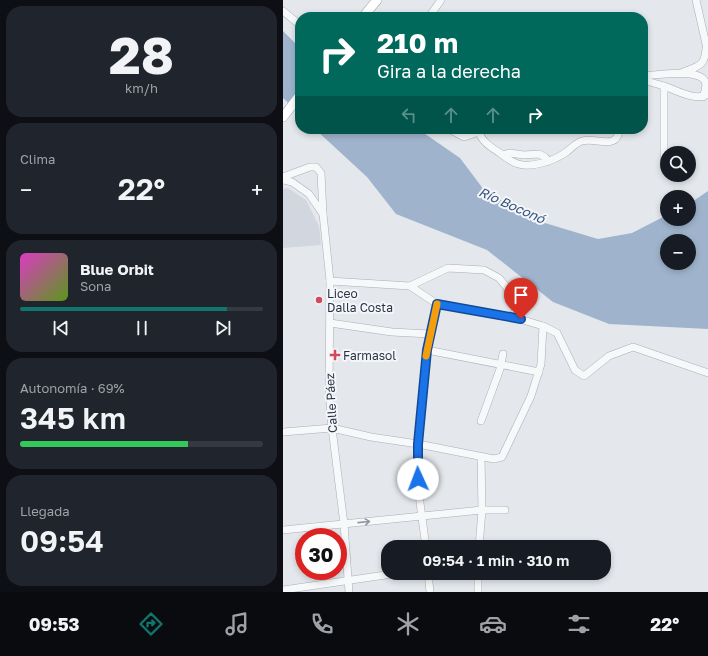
<!DOCTYPE html>
<html lang="es">
<meta charset="utf-8">
<style>
body{margin:0;font-family:"Golos Text",sans-serif;background:#20242c;color:#f1f3f6;height:100vh;display:flex;flex-direction:column;font-size:15px;white-space:nowrap}
*{box-sizing:border-box;margin:0}
p{font-size:13px;color:#9ea1a6}
.icon{flex:none;width:22px;height:22px;fill:none;stroke:currentColor;stroke-width:2;stroke-linecap:round;stroke-linejoin:round}
.map{position:relative;flex:1;overflow:hidden}
.drawer{display:flex;flex-direction:column;gap:6px;padding:6px;background:#0d0f14;width:283px}
.drawer>*{flex:none}
.banner{position:absolute;left:12px;top:12px;width:353px;height:122px;border-radius:16px;box-shadow:0 2px 6px #0003;background:#00695c;color:#fff;overflow:hidden}
.tools{position:absolute;left:377px;top:146px;display:grid;gap:8px}
.tools a{display:grid;place-items:center;width:36px;height:36px;border-radius:50%;background:#171b24;box-shadow:0 2px 6px #0003;font-size:20px}
.speed{position:absolute;left:12px;top:528px;display:flex;gap:8px;font-size:20px;font-weight:700;text-align:center}
.speed>*{display:grid;place-content:center;width:52px;height:52px;border-radius:50%;background:#171b24;box-shadow:0 2px 6px #0003;line-height:1}
.speed .limit{border:6px solid #d22;background:#fff;color:#111}
.pin{position:absolute;display:grid;place-items:center;width:34px;height:34px;color:#fff;margin:-41px -17px;border-radius:50% 50% 50% 0;rotate:-45deg;box-shadow:0 0 4px #0007}
.pin .icon{rotate:45deg}
.me{position:absolute;width:44px;margin:-22px;rotate:358deg;stroke-linejoin:round;filter:drop-shadow(0 0 3px #0008)}
.turn{display:flex;align-items:center;gap:14px;height:84px;padding:0 16px;font-size:18px}
.turn .icon{width:52px;height:52px;stroke-width:2.5}
.turn b{display:block;font-size:28px;line-height:34px}
.lanes{display:flex;align-items:center;height:38px;padding:0 16px;background:#0003;justify-content:center;gap:20px;direction:ltr}
.lanes .off{opacity:.35}
.big{font-size:30px;font-weight:600;line-height:1.1}
.drawer .widget{flex:1;display:flex;flex-direction:column;justify-content:center;gap:6px;min-width:0;padding:0 14px;border-radius:16px;background:#20242c}
.drawer .dial{align-items:center;gap:0}
.dial b{font-size:52px;line-height:1}
.song{display:flex;align-items:center;gap:12px}
.cover{width:48px;height:48px;border-radius:6px;background:linear-gradient(135deg,hsl(310 70% 55%),hsl(90 70% 35%))}
.played{height:4px;border-radius:2px;background:linear-gradient(90deg,#0f766e 85%,#363941 85%)}
.keys{display:flex;justify-content:space-around;direction:ltr}
.heat{display:flex;justify-content:space-between;align-items:center;font-size:22px;direction:ltr}
.charge{height:6px;border-radius:3px;background:linear-gradient(90deg,#34c759 69%,#363941 0)}
.trip{position:absolute;left:98px;top:540px;width:230px;height:40px;border-radius:16px;background:#171b24;box-shadow:0 2px 6px #0003;font-weight:600;line-height:40px;text-align:center}
.menu{display:flex;height:64px;justify-content:space-around;align-items:center;background:#090b0e;color:#9ea1a6}
.menu .icon{width:28px;height:28px}
.menu .on{color:#0f766e}
.menu b{font-size:18px;color:#f1f3f6}
main{display:flex;flex:1;min-height:0}
.map>svg:first-child{display:block}
.built{fill:#d2d6de}
.water{fill:#9fb4cc;fill-rule:evenodd}
.lines{fill:none;stroke-linecap:round;stroke-linejoin:round}
.minor-casing{stroke:#a9aeb7;stroke-width:8}
.major-casing{stroke:#a3abb8;stroke-width:10}
.minor{stroke:#f7f8fa;stroke-width:7}
.major{stroke:#fff;stroke-width:9}
.oneway{stroke:#9196a0}
.route-casing{stroke:#114b97;stroke-width:10}
.route{stroke:#1a73e8;stroke-width:7}
.slow{stroke:#f59e0b;stroke-width:7}
.poi-dot{fill:#d1495b;stroke:#f4f6f9;stroke-width:1.5}
.labels{text-anchor:middle;dominant-baseline:central;stroke-width:4;stroke-linejoin:round;paint-order:stroke}
.poi-label{font-size:12px;fill:#2b3445;stroke:#f4f6f9;text-anchor:start}
.street-label{font-size:12px;fill:#2b3445;stroke:#f4f6f9}
.water-label{font-size:13px;font-style:italic;fill:#34527a;stroke:#f4f6f9}
</style>
<main>
<section class="drawer">
<div class="widget dial"><b>28</b><p>km/h</p></div>
<div class="widget"><p>Clima</p>
<div class="heat"><a>−</a><b class="big">22°</b><a>+</a></div>
</div>
<div class="widget">
<div class="song"><i class="cover"></i><div><b>Blue Orbit</b><p>Sona</p></div></div>
<div class="played"></div>
<div class="keys"><svg class="icon" aria-label="previous" viewBox="0 0 24 24"><path d="M18 5L8 12l10 7zM5 5v14"/></svg><svg class="icon" aria-label="pause" viewBox="0 0 24 24"><path d="M8 5v14M16 5v14"/></svg><svg class="icon" aria-label="next" viewBox="0 0 24 24"><path d="M6 5l10 7-10 7zM19 5v14"/></svg></div>
</div>
<div class="widget"><p>Autonomía · 69%</p><b class="big">345 km</b><div class="charge"></div></div>
<div class="widget"><p>Llegada</p><b class="big">09:54</b></div>
</section>
<div class="map">
<svg width="425" height="592" viewBox="0 0 425 592">
<rect width="100%" height="100%" fill="#e4e7ec"/>
<!-- built -->
<polygon class="built" points="5,188 23,200 36,226 38,245 0,248 0,189"/>
<!-- water -->
<g class="water">
<polygon points="0,31 17,48 17,114 0,98"/>
<path d="M32,129H135L177,158L201,190L252,220L315,239L349,233L384,215V219H406V204L425,191V329L326,324L270,302L204,250L113,214L84,177ZM384,241H406V263H384Z"/>
</g>
<g class="lines">
<defs>
<g id="minor">
<polyline points="413,0 425,53"/>
<polyline points="0,11 17,25"/>
<polyline points="146,17 158,0"/>
<path d="M400,72C416,66 422,66 423,48"/>
<path d="M360,76C373,75 415,68 422,81C424,86 422,92 420,97"/>
<polyline points="360,80 381,86"/>
<polyline points="166,129 181,137 196,132"/>
<path d="M195,129C198,141 206,146 217,153C222,157 229,162 235,164C249,168 270,161 282,153C288,149 292,143 299,141C313,137 335,151 336,129"/>
<polyline points="220,155 226,153 241,155 256,154 262,157 265,161"/>
<path d="M381,158V86C393,90 413,102 425,94"/>
<polyline points="0,177 27,167 33,167 38,173 40,214"/>
<polyline points="0,180 9,182 26,194 40,214 47,281 46,388 49,428 61,524 66,592"/>
<polyline points="47,281 127,286 154,304 230,317 260,326 274,333 292,370 301,376 326,356 350,347 425,373"/>
<polyline points="127,286 165,268 201,270 216,278 230,295 233,308 230,317"/>
<polyline points="47,323 109,332 147,334"/>
<polyline points="144,350 256,372"/>
<polyline points="198,421 217,369 220,354"/>
<polyline points="0,432 49,428 88,437 135,444 211,459 219,457 248,396 258,364 260,326"/>
<polyline points="0,530 199,510 222,510"/>
<polyline points="143,547 137,503 134,467 135,444 144,350 154,304"/>
<polyline points="196,547 199,510 198,457"/>
<polyline points="145,573 147,592"/>
<polyline points="0,590 116,573"/>
<polyline points="195,592 195,573"/>
</g>
<g id="major">
<polyline points="80,17 94,0"/>
<polyline points="0,117 17,95"/>
</g>
</defs>
<!-- minor casing -->
<use href="#minor" class="minor-casing"/>
<!-- major casing -->
<use href="#major" class="major-casing"/>
<!-- minor -->
<use href="#minor" class="minor"/>
<!-- major -->
<use href="#major" class="major"/>
</g>
<!-- one-way arrows -->
<defs><path id="oneway-shaft" d="M-6 0H5M1.5-3L5.5 0L1.5 3" fill="none" stroke-width="1.6" stroke-linecap="round" stroke-linejoin="round"/></defs>
<use class="oneway" href="#oneway-shaft" transform="translate(81 522) rotate(-6)"/>
<g class="lines">
<defs>
<polyline id="route" points="135,479 135,444 144,350 154,304 238,319"/>
</defs>
<!-- route casing -->
<use href="#route" class="route-casing"/>
<!-- route -->
<use href="#route" class="route"/>
<!-- slow -->
<polyline class="slow" points="143,356 154,304"/>
</g>
<!-- markers -->
<g class="poi-dot">
<circle cx="36" cy="300" r="4"/>
<path d="M50 349h4v4h4v4h-4v4h-4v-4h-4v-4h4z"/>
</g>
<g class="labels">
<!-- poi labels -->
<g class="poi-label">
<text x="44" y="293">Liceo<tspan x="44" dy="14">Dalla Costa</tspan></text>
<text x="60" y="355">Farmasol</text>
</g>
<!-- street labels -->
<g class="street-label">
<text transform="translate(48 403) rotate(-93)">Calle Páez</text>
</g>
<!-- water labels -->
<g class="water-label">
<text transform="translate(229 205) rotate(24)">Río Boconó</text>
</g>
</g>
</svg>
<div class="tools">
<a><svg class="icon" aria-label="search" viewBox="0 0 24 24"><circle cx="10" cy="10" r="6"/><path d="M15 15l6 6"/></svg></a>
<a>+</a>
<a>−</a>
</div>
<div class="speed"><div class="limit">30</div></div>
<div class="pin" style="left:238px;top:319px;background:#d93025"><svg class="icon" aria-label="arrive" viewBox="0 0 24 24"><path d="M6 21V4h12l-3 4 3 4H6"/></svg></div>
<svg class="me" style="left:135px;top:479px" viewBox="-20 -20 40 40"><circle r="19" fill="#fff"/><path d="M0-13L10 11 0 6-10 11z" fill="#1a73e8"/></svg>
<div class="trip">09:54 · 1 min · 310 m</div>
<div class="banner">
<div class="turn"><svg class="icon" aria-label="right" viewBox="0 0 24 24"><path d="M7 20v-9h11M14 6l5 5-5 5"/></svg><div><b>210 m</b>Gira a la derecha</div></div>
<div class="lanes"><svg class="icon off" aria-label="left" viewBox="0 0 24 24"><path d="M17 20v-9H6M10 6l-5 5 5 5"/></svg><svg class="icon off" aria-label="ahead" viewBox="0 0 24 24"><path d="M12 20V5M6 11l6-6 6 6"/></svg><svg class="icon off" aria-label="ahead" viewBox="0 0 24 24"><path d="M12 20V5M6 11l6-6 6 6"/></svg><svg class="icon" aria-label="right" viewBox="0 0 24 24"><path d="M7 20v-9h11M14 6l5 5-5 5"/></svg></div>
</div>
</div>
</main>
<nav class="menu">
<b>09:53</b>
<svg class="icon on" aria-label="directions" viewBox="0 0 24 24"><path d="M12 3l9 9-9 9-9-9zM9 14v-3h6M13 9l2 2-2 2"/></svg>
<svg class="icon" aria-label="music" viewBox="0 0 24 24"><path d="M9 18V5l10-2v13"/><circle cx="6" cy="18" r="3"/><circle cx="16" cy="16" r="3"/></svg>
<svg class="icon" aria-label="phone" viewBox="0 0 24 24"><path d="M5 4h4l2 5-3 2q2 4 5 5l2-3 5 2v4C11 20 4 13 5 4z"/></svg>
<svg class="icon" aria-label="climate" viewBox="0 0 24 24"><path d="M12 3v18M4 7l16 10M4 17L20 7"/></svg>
<svg class="icon" aria-label="car" viewBox="0 0 24 24"><path d="M5 17H2v-5l4-1 3-4h7l3 4 3 1v5h-3M9 17h6M6 11h13"/><circle cx="7" cy="17" r="2"/><circle cx="17" cy="17" r="2"/></svg>
<svg class="icon" aria-label="filters" viewBox="0 0 24 24"><path d="M4 7h16M4 17h16"/><circle cx="9" cy="7" r="2"/><circle cx="15" cy="17" r="2"/></svg>
<b>22°</b>
</nav>
